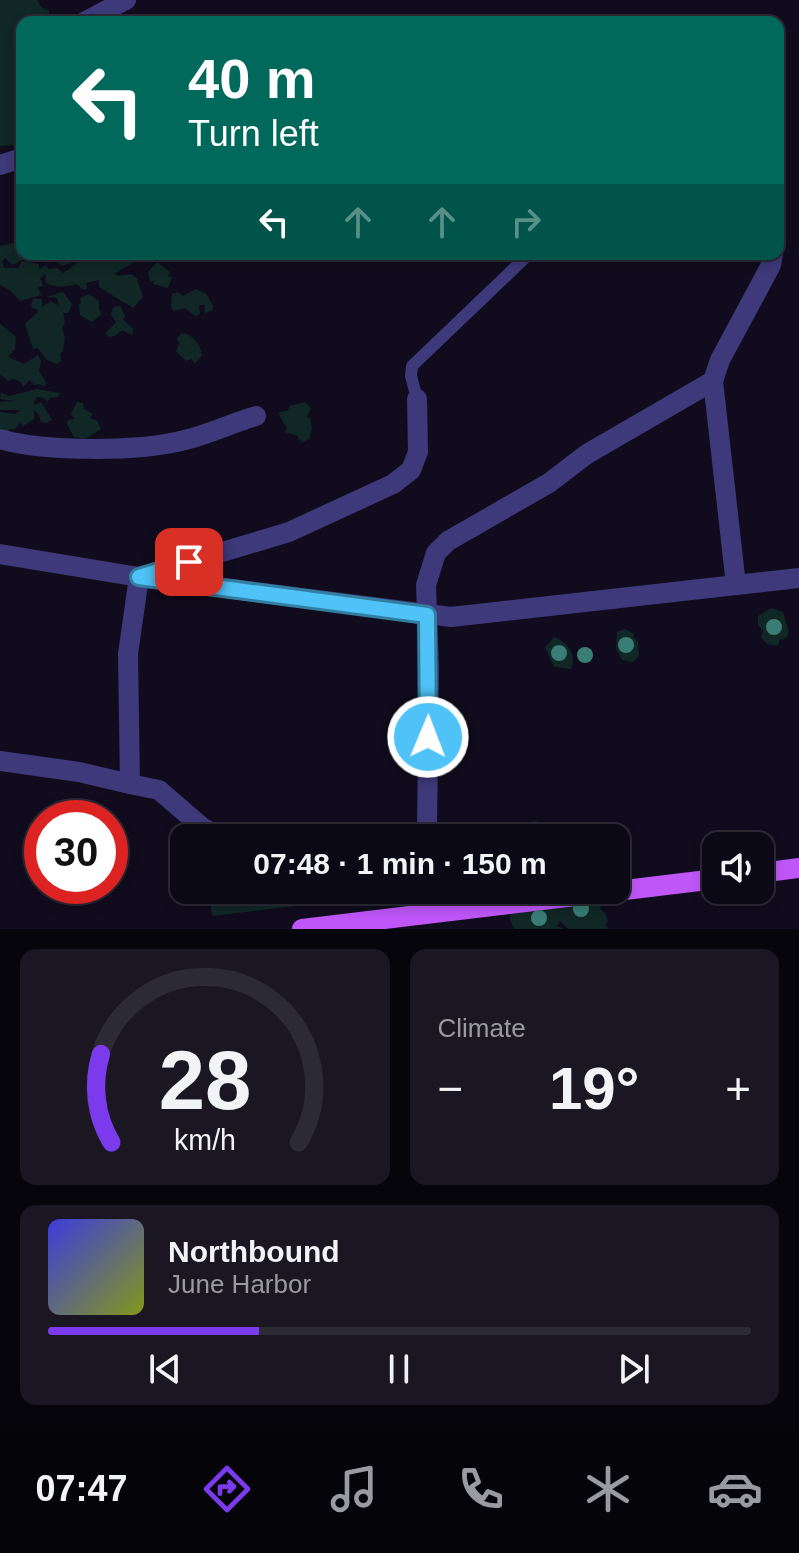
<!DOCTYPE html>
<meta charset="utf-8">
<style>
body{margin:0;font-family:Arial,sans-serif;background:#1a1723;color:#f1f3f6;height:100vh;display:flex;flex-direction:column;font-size:30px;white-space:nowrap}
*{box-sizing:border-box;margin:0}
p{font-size:26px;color:#9a9aa1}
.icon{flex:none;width:44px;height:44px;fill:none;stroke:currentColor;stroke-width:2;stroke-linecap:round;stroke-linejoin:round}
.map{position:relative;height:929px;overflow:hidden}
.details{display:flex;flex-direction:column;gap:20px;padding:20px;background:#07050c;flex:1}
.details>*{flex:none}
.guide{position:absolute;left:16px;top:16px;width:768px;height:244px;border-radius:16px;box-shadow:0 4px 12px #0003,0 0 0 2px #2c2a35;background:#00695c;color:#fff;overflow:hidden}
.tools{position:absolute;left:702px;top:832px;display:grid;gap:16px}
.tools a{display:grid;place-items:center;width:72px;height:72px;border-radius:16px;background:#0c0916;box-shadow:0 4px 12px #0003,0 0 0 2px #2c2a35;font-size:40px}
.speed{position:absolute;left:24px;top:800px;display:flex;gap:16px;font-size:40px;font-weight:700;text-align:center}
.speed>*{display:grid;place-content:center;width:104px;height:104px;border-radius:50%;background:#0c0916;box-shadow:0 4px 12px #0003,0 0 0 2px #2c2a35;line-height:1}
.speed .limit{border:12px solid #d22;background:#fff;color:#111}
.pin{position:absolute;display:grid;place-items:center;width:68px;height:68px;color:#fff;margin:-34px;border-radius:16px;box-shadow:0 4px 12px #0006}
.me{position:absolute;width:88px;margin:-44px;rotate:1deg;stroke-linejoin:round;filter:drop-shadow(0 0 6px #0008)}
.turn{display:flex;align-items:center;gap:28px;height:168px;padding:0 40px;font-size:36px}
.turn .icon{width:104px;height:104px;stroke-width:2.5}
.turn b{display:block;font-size:56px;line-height:68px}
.lanes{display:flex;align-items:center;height:76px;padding:0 40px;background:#0003;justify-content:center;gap:40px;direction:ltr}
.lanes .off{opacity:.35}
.big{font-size:60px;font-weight:800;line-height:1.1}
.details .tile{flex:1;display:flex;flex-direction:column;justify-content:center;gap:12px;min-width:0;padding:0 28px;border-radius:16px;background:#1a1723}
.details .dial{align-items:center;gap:0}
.dial svg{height:208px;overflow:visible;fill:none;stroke:#2c2a35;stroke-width:7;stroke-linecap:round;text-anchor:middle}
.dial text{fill:#f1f3f6;stroke:none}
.song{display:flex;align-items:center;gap:24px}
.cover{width:96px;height:96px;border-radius:12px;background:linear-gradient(135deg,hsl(240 70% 55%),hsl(70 70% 35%))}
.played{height:8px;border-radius:4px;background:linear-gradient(90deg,#7c3aed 30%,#2c2a35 30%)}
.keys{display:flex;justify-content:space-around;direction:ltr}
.heat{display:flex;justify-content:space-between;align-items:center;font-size:44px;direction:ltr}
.details .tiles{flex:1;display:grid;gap:20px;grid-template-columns:1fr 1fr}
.tile:last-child{grid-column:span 2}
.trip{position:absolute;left:170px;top:824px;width:460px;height:80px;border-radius:16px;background:#0c0916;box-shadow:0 4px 12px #0003,0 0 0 2px #2c2a35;font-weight:800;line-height:80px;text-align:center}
.menu{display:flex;height:128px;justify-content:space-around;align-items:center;background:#050409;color:#9a9aa1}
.menu .icon{width:56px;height:56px}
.menu .active{color:#7c3aed}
.menu b{font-size:36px;color:#f1f3f6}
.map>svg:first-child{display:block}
.green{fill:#102726}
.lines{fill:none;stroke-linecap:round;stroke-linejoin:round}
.service{stroke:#3d397a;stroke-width:12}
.minor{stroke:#3d397a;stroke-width:20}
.primary{stroke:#bf56f8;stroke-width:20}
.tree{fill:#397d74}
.route-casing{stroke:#337fa1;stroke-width:20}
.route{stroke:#4fc3f7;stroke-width:14}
</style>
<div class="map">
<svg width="799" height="929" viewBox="0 0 799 929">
<rect width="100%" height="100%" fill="#100c1d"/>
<!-- green -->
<g class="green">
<polygon points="0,0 37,0 41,7 49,11 48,22 22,22 22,139 18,145 0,146"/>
<path d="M22,241V254H83L71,263L62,266L54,260L48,263L31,255L13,265L5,258L2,261L4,268H18L22,261L39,264V269L45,265L49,269L57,268L63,273L76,264L78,259H91V254H160L141,258L114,274L119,276L132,274L137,279L143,297L133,308L99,287V280L86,283L87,289L84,290L76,284C67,287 53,288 45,282L46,274L40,277L43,286L38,287L41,295L20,301L11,291L0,285V246Z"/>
<polygon points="157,262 170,272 168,276 172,277 168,288 153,284 155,280 150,282 148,272"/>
<polygon points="196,289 206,294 213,306 212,311 204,313 205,305 199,305 200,314 195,316 185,308 174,311 171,308 172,294 178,292 183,296"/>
<polygon points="63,292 72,304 68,313 63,313 65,322 62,329 65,337 63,351 60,354 61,361 56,364 47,360 38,348 33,349 25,324 37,313 38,309 32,308 31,305 33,299 42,299 42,307 51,301 59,306 57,298 46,297"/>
<polygon points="89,294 99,301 99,310 102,314 92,322 80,315 79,305 81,302 80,298"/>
<polygon points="120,305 125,316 123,320 133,329 132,335 122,330 115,336 108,337 106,333 116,322 111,315 113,308"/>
<polygon points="0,324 16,337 15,349 8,357 24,364 38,355 41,361 39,371 46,382 45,387 39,384 34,385 30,380 23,387 21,382 14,379 8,381 0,374"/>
<path d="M182,333C193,334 200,344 202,355L195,364L191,359L186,361L176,351L179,344L177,338Z"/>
<polygon points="37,389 60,393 58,397 50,398 47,402 44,398 37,397 33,403 35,405 41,402 52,420 46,423 41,422 38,413 34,411 34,419 22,427 21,422 15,429 9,429 9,432 0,430 0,412 15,414 21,410 0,410 0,402 14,401 0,399 1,393 9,396"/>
<polygon points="77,402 83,403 84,409 93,414 90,418 97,421 101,429 85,439 74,437 67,424 68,420 75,419 71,414"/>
<polygon points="305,402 311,408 307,417 310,419 312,428 309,439 303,442 298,439 298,436 285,432 287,429 278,413 288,410 290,406"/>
<polygon points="771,608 783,612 789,632 786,638 779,640 779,644 776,646 767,644 761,637 763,630 758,625 758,616"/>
<polygon points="625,629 634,634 633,637 638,642 639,656 633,662 622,660 616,649 617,632"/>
<path d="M555,637C568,643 577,655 571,669L554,667L545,647Z"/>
<polygon points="435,701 447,702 450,711 455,712 452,720 444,722 443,729 439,729 437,728"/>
<path d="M537,821L539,838H439L443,832C460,837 464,835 479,828C493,822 521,824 537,821Z"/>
<polygon points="219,890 430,890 212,916 210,898 219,896"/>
<polygon points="598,901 603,903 600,909 605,913 608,922 605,925 609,929 568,929 560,921 557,926 564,929 514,929 509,917 516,909"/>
</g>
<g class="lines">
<!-- service -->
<polyline class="service" points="417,399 411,376 412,366 529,254"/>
<!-- minor -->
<g class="minor">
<polyline points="84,22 126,0"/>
<polyline points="0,165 22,158"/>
<path d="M0,439C45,452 139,452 185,440C209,434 232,423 256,416"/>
<polyline points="0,554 139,577 451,617 799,578"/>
<polyline points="736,585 713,381 720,360 771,265 773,254"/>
<polyline points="0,761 79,772 130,784"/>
<polyline points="235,838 215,834 203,828 159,790 130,784 128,654 139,577 289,532 393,484 411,470 418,452 417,399"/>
<polyline points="422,838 427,830 429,669 426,585 436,553 448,541 549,483 587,454 713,381"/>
</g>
<!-- primary -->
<g class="primary">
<polyline points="760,873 799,868"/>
<polyline points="302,929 716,879"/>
</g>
</g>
<!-- trees -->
<g class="tree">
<circle cx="774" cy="627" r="8"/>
<circle cx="626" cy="645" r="8"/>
<circle cx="559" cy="653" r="8"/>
<circle cx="585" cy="655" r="8"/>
<circle cx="581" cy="909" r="8"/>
<circle cx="539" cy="918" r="8"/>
</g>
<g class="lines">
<defs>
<polyline id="route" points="189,562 139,577 427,615 428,737"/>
</defs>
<!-- route casing -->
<use href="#route" class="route-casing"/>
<!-- route -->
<use href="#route" class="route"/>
</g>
</svg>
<div class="tools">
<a><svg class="icon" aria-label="sound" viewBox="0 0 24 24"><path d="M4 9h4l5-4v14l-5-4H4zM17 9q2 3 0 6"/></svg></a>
</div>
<div class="speed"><div class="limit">30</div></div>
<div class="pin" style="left:189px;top:562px;background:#d93025"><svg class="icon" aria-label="arrive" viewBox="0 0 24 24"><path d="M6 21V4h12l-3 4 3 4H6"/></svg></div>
<svg class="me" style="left:428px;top:737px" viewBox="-20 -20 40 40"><circle r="17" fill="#4fc3f7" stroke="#fff" stroke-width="3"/><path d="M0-11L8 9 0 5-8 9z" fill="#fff"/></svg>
<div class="trip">07:48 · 1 min · 150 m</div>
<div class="guide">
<div class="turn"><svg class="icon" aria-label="left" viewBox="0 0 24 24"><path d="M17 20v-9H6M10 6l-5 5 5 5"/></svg><div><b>40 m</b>Turn left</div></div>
<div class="lanes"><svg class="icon" aria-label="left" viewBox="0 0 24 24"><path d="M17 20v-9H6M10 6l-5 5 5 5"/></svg><svg class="icon off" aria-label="ahead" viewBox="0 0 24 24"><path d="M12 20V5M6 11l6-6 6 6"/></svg><svg class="icon off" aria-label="ahead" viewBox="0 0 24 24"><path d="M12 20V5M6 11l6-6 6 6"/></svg><svg class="icon off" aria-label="right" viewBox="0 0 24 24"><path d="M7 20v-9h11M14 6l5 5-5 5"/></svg></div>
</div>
</div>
<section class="details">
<div class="tiles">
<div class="tile dial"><svg viewBox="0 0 100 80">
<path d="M14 69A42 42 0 1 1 86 69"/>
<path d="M14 69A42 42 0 0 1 10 35" stroke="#7c3aed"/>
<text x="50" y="56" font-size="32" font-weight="700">28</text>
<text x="50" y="72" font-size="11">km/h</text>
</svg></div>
<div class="tile"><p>Climate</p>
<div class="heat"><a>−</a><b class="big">19°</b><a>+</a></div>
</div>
<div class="tile">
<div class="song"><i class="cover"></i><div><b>Northbound</b><p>June Harbor</p></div></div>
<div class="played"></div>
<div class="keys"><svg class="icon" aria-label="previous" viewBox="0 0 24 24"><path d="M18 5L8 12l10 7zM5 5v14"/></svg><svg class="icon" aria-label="pause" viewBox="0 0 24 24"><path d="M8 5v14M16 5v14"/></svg><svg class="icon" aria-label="next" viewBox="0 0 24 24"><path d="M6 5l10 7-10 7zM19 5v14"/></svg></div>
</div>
</div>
</section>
<nav class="menu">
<b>07:47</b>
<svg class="icon active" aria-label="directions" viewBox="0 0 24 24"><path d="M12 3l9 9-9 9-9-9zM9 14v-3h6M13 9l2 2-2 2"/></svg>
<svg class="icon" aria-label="music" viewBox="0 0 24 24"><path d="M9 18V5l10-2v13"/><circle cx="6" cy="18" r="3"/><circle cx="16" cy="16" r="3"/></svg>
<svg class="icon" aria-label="phone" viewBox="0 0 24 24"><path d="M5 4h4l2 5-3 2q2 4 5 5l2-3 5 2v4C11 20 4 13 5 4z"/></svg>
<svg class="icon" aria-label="climate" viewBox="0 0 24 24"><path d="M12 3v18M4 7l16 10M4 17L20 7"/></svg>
<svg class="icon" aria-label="car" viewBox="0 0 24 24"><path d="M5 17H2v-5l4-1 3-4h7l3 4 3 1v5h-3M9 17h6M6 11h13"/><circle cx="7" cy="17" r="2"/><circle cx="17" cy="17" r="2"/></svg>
</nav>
